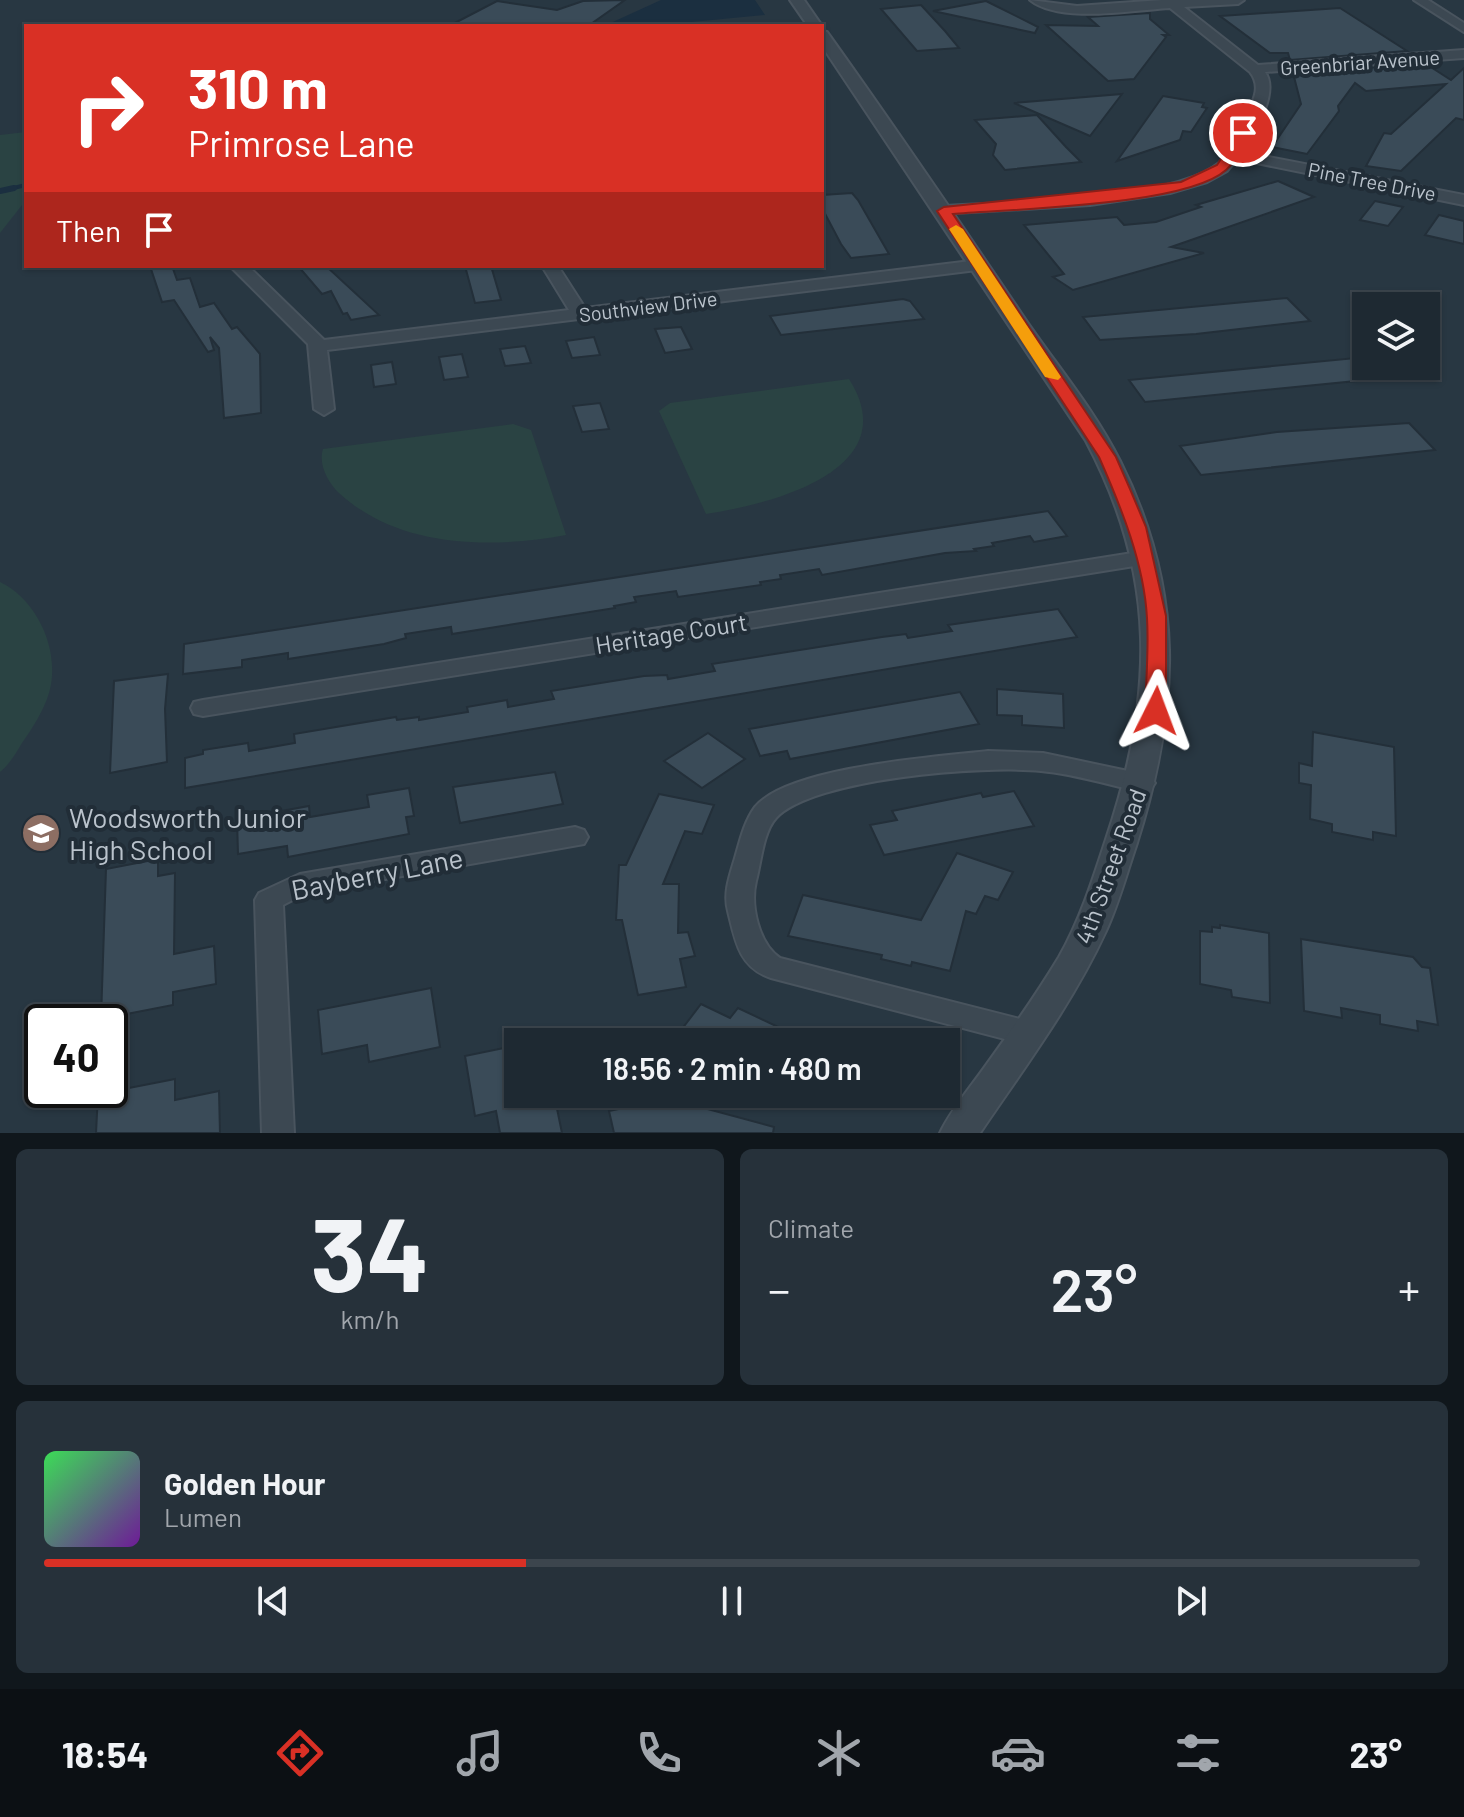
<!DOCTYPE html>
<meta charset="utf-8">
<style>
body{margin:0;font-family:Barlow,sans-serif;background:#26313a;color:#f1f3f6;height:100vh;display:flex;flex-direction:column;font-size:30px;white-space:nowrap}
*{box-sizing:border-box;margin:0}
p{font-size:26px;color:#a1a6ac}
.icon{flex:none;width:44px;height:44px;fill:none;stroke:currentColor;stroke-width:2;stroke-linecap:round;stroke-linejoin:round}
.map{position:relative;height:1133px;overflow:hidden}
.panel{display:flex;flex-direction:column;gap:16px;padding:16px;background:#10171c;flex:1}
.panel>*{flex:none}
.guide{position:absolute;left:24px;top:24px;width:800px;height:244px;border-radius:0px;box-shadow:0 2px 6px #0004,0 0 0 2px #3c454d;background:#d93025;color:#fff;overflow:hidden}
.tools{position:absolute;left:1352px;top:292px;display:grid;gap:16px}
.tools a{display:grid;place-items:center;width:88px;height:88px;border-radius:0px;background:#1e2932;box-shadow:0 2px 6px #0004,0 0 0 2px #3c454d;font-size:40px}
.speed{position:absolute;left:24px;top:1004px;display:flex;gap:16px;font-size:40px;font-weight:700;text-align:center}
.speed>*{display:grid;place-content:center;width:104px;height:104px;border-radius:50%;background:#1e2932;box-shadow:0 2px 6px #0004,0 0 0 2px #3c454d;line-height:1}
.speed .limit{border:4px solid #111;border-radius:12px;background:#fff;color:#111}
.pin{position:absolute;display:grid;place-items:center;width:68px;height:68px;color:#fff;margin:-34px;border:4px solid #fff;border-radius:50%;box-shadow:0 2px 8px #0007}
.me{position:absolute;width:88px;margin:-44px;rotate:3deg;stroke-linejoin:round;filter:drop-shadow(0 0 6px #0008)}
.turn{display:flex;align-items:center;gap:28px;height:168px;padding:0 32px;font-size:36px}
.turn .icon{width:104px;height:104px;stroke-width:2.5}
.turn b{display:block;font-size:56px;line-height:68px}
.then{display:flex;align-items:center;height:76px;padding:0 32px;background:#0003;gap:16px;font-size:30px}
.big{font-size:60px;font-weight:600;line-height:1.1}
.panel .widget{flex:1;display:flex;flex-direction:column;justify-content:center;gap:12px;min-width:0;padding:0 28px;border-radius:12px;background:#26313a}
.panel .dial{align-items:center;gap:0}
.dial b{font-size:104px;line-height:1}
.song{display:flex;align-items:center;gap:24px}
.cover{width:96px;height:96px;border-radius:12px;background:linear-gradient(135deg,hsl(130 70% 55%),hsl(280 70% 35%))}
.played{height:8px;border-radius:4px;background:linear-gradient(90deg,#d93025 35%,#3c454d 35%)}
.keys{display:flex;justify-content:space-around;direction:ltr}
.heat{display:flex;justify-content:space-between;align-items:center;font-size:44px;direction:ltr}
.panel .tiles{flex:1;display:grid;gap:16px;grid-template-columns:1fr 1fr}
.widget:last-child{grid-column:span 2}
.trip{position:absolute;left:504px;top:1028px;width:456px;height:80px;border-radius:0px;background:#1e2932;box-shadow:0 2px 6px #0004,0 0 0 2px #3c454d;font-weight:600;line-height:80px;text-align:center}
.menu{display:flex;height:128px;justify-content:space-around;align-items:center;background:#0c1014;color:#a1a6ac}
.menu .icon{width:56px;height:56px}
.menu .active{color:#d93025}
.menu b{font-size:36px;color:#f1f3f6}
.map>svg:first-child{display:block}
.green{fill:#2a4343}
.water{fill:#1b2f40}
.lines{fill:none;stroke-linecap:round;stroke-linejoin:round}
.stream-far1{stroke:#1b2f40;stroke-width:4}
.stream{stroke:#1b2f40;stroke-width:6}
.building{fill:#3a4b58;stroke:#232f39;stroke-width:2}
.minor-casing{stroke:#49545e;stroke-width:4}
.tertiary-casing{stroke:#49545e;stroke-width:4}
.minor{fill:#3c4852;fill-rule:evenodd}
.tertiary{fill:#3c4852;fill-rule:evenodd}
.route{fill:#d93025;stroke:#8d1f18;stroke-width:2}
.slow{fill:#f59e0b}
.labels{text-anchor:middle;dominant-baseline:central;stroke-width:8;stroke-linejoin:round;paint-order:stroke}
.far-street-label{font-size:20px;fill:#bac3cc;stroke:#212d37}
.street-label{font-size:24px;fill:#bac3cc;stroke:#212d37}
.near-poi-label{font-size:28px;fill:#bac3cc;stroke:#212d37;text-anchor:start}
.near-street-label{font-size:28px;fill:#bac3cc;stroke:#212d37}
</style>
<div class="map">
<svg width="1464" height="1133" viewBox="0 0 1464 1133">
<rect width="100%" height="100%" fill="#283742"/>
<!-- green -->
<g class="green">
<polygon points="26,132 26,200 0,233 0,135"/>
<path d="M849,379C907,470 771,504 706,514L659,411L670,403Z"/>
<path d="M513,424L531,430L566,535C490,549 399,548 339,493C328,483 318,464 323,449Z"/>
<path d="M0,582C38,600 61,652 49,693C44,710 32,729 22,743C16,753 9,765 0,772Z"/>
</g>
<!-- water -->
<polygon class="water" points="661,0 755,0 765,15 650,26 604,26"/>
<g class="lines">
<!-- stream-far1 -->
<polyline class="stream-far1" points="5,190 26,185"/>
<!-- stream -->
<polyline class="stream" points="0,191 14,188"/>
</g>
<!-- building -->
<g class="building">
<polygon points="625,0 588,26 449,26 497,1 557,10 583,1"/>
<polygon points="986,1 1038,27 1035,33 933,11"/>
<polygon points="921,5 945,31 959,48 917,51 881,9"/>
<polygon points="1340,8 1407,51 1290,60 1288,53 1270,53 1220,16"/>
<polygon points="1150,13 1150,19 1169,35 1163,35 1166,37 1134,79 1108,81 1046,25 1098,26 1088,17"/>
<polygon points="1426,64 1451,80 1464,68 1464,120 1456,118 1401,171 1366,166 1384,133 1391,134 1446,84 1366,91 1355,83 1338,106 1339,111 1307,154 1272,147 1301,104 1293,73"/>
<polygon points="1122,94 1090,136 1014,103"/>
<polygon points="1163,96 1204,103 1202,107 1207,108 1191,132 1183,131 1180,140 1117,161"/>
<polygon points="1037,115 1066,147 1081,162 1005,170 993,155 996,144 975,120"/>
<polygon points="1278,181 1314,197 1171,247 1204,253 1073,290 1053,277 1064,274 1024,225 1117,217 1124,225 1156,222 1201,207 1196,205"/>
<polygon points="852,193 858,200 889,254 851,258 841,244 822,208 822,195"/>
<polygon points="1375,201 1403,207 1388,226 1360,220"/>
<polygon points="1439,215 1464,221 1464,244 1425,235"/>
<polygon points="150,266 172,266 177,280 190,278 200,307 214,303 232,329 237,327 260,354 261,413 224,418 219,348 210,337 214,350 208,352 174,300 162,302"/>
<polygon points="298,266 326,266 379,315 351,320 347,313 343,314 331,291 322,294"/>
<polygon points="465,266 491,266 501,300 475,303"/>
<polygon points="1287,298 1310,321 1196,334 1100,340 1083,317"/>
<polygon points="903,299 910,301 924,319 781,335 770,316"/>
<polygon points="681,327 692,349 665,353 655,329"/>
<polygon points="594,337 600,355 572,358 566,341"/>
<polygon points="525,346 531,363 505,366 500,349"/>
<polygon points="462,354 468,377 444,380 439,357"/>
<polygon points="1366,357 1366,380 1145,402 1129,380"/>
<polygon points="392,362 396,384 374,387 371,365"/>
<polygon points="600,403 609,429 582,432 573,406"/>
<polygon points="1409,423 1435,450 1201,475 1180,446 1277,432"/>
<polygon points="1048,511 1067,536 1034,542 1030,536 992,543 994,546 974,549 976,551 945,553 822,575 819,569 780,575 781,579 760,582 761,585 678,597 676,591 634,597 636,602 614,606 615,608 452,634 451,627 405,634 406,638 384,644 288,659 288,653 242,660 242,667 183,674 184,644"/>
<polygon points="1058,609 1077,637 185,788 185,758 203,754 203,750 248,743 249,751 295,743 294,734 396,717 397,720 419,717 419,720 468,712 467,707 507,700 508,707 554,699 551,691 644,676 667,675 668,679 715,671 712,664 882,637 906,634 908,638 952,631 948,625"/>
<polygon points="168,674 165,709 167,762 110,773 114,681"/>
<polygon points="997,689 1063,694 1064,728 1022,725 1022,716 997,715"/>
<polygon points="960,692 979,724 790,759 787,751 760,756 749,729"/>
<polygon points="1313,732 1394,747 1396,836 1373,832 1373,840 1332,832 1332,824 1310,819 1311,785 1299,783 1299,763 1312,766"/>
<polygon points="708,733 745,759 702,788 664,761"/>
<polygon points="555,772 563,804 460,823 453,787"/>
<polygon points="409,788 414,816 406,817 409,834 288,857 287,846 238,854 237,819 309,806 310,817 369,807 367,795"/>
<polygon points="1014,791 1034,826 884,855 870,825 897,820 892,811 981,793 983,797"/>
<polygon points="659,794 714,805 702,834 685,831 663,884 679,884 678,933 688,932 695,956 680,959 686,987 638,995 622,920 616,920 619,865 626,865"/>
<polygon points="957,853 1013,872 998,900 985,896 976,914 966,911 950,971 912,962 911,966 881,959 882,955 788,936 803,895 921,920"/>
<polygon points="158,859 158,876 175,873 174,954 214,946 216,984 173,992 173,1005 101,1019 106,869"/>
<polygon points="1220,925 1269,933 1270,1003 1232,997 1231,990 1200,984 1200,931 1212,932 1212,927 1220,928"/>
<polygon points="1301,939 1413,957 1422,967 1430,968 1438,1025 1417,1021 1418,1031 1380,1024 1380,1015 1341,1008 1342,1018 1304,1011"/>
<polygon points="431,988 440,1047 369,1062 367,1045 322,1054 318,1010"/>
<polygon points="701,1004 730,1018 738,1008 810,1042 672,1042"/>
<polygon points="518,1045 518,1094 554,1094 562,1133 500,1133 496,1111 475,1116 465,1056"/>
<polygon points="175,1079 175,1100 219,1091 220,1133 96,1133 98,1094"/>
<polygon points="663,1097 774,1127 773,1133 614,1133 609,1111 662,1100"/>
</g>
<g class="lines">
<defs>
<g id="minor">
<path d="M1030,0L1077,6L1162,0H1244L1238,4L1184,7L1258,65L1464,50V58L1265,72C1280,92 1254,133 1243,152L1464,195V205L1237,159L1227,171L1207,182L1170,193L1090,205L938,214L936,211L944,206C1005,202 1174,201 1219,163C1231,152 1239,132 1246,116C1253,101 1262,87 1250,72L1170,8C1133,10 1060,24 1030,0Z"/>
<polygon points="1414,0 1428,0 1464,23 1464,32"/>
<polygon points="979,260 987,265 985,269 327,350 334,409 324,415 314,409 308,344 230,266 248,266 324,340 569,310 542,266 558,266 585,308"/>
<polygon points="1145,551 1156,558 1153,563 203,716 194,714 191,708 194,702 203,700"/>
<path d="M988,751L1043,753L1142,774L1151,777L1155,783L1151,789L1142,792C1109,785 1074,774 1041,771C985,765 814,778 776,818C763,832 761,863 756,881C750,906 759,944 780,958L1028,1021L1039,1024L1043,1033L1039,1042L1028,1045L771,978C739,968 735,940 728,911C723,893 730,875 735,858C740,841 744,822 755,807C788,767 935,757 988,751Z"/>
<polygon points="575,827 584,830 588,837 584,844 306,893 283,905 294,1133 262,1133 255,900 259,893 300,874"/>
</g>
<g id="tertiary">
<polygon points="790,0 804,0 822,26 822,27 808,26"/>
<path d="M822,31L827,32C893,124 956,217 1019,310C1052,360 1093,407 1120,461C1185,591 1180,707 1137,843C1127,872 1119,903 1106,931C1073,1003 1024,1068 980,1133H940C951,1110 969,1089 984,1068C1010,1032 1036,995 1059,957C1080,920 1093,879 1106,839C1154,697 1158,576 1086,441L822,46Z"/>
</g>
</defs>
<!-- minor casing -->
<use href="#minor" class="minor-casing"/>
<!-- tertiary casing -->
<use href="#tertiary" class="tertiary-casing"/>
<!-- minor -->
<use href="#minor" class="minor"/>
<!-- tertiary -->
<use href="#tertiary" class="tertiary"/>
</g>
<!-- route -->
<path class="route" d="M1239,131L1249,133C1242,144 1236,162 1226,170C1186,206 1011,209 953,214L1116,457L1130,489L1146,527L1166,616V711L1156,718L1145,711C1146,680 1149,649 1147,618C1144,563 1121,507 1099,457L937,211L944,207L1181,182L1217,165Z"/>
<!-- slow -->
<polygon class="slow" points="956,225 963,229 1061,377 1058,380 1045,377 949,229"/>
<!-- icons -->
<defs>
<symbol id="school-disc" viewBox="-11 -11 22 22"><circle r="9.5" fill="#8d6e63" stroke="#212d37"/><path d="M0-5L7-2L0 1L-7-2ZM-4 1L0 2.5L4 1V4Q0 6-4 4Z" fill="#fff"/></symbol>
</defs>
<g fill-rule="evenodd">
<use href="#school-disc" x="19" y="811" width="44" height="44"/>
</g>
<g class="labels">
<!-- far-street labels -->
<g class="far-street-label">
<text transform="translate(1360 62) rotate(-4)">Greenbriar Avenue</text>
<text transform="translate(1372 181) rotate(11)">Pine Tree Drive</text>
<text transform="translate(648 306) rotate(-7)">Southview Drive</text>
</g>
<!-- street labels -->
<g class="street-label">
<text transform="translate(671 633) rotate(-9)">Heritage Court</text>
<text transform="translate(1110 866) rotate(-70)">4th Street Road</text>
</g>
<!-- near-poi labels -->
<g class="near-poi-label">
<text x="69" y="817">Woodsworth Junior<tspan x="69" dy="32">High School</tspan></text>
</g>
<!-- near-street labels -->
<g class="near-street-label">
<text transform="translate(377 873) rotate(-11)">Bayberry Lane</text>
</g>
</g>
</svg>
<div class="tools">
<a><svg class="icon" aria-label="layers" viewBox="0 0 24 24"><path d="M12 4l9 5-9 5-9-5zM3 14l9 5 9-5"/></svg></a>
</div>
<div class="speed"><div class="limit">40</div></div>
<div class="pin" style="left:1243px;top:133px;background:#d93025"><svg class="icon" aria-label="arrive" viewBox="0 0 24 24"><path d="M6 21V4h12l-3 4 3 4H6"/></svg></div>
<svg class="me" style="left:1156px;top:711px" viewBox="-20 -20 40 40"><path d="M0-17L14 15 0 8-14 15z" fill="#d93025" stroke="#fff" stroke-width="4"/></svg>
<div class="trip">18:56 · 2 min · 480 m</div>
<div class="guide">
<div class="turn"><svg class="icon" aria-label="right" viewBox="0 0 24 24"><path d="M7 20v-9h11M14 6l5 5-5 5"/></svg><div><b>310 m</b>Primrose Lane</div></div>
<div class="then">Then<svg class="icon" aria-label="arrive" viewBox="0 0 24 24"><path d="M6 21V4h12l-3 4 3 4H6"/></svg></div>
</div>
</div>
<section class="panel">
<div class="tiles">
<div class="widget dial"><b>34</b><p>km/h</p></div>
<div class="widget"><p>Climate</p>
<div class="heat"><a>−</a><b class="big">23°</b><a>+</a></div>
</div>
<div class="widget">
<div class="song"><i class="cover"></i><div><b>Golden Hour</b><p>Lumen</p></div></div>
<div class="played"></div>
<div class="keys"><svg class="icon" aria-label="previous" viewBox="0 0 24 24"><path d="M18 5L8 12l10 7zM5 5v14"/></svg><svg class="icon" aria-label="pause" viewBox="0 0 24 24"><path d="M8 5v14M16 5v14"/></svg><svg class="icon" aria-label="next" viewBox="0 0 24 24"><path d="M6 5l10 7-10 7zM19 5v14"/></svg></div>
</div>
</div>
</section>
<nav class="menu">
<b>18:54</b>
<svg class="icon active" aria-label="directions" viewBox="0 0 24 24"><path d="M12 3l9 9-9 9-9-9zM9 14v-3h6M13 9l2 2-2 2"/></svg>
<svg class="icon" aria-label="music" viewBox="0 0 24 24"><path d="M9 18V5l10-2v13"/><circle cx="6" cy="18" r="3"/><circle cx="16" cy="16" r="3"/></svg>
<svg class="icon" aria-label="phone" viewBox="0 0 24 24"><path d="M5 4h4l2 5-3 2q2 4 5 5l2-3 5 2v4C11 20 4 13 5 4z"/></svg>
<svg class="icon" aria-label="climate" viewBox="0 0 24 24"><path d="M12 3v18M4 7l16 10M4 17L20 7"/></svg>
<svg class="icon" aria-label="car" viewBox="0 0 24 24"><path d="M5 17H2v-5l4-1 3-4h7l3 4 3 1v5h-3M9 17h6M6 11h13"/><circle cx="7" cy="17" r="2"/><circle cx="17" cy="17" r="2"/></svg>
<svg class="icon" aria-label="filters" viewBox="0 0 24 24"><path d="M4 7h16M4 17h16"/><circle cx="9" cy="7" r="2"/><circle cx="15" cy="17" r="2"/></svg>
<b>23°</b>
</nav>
